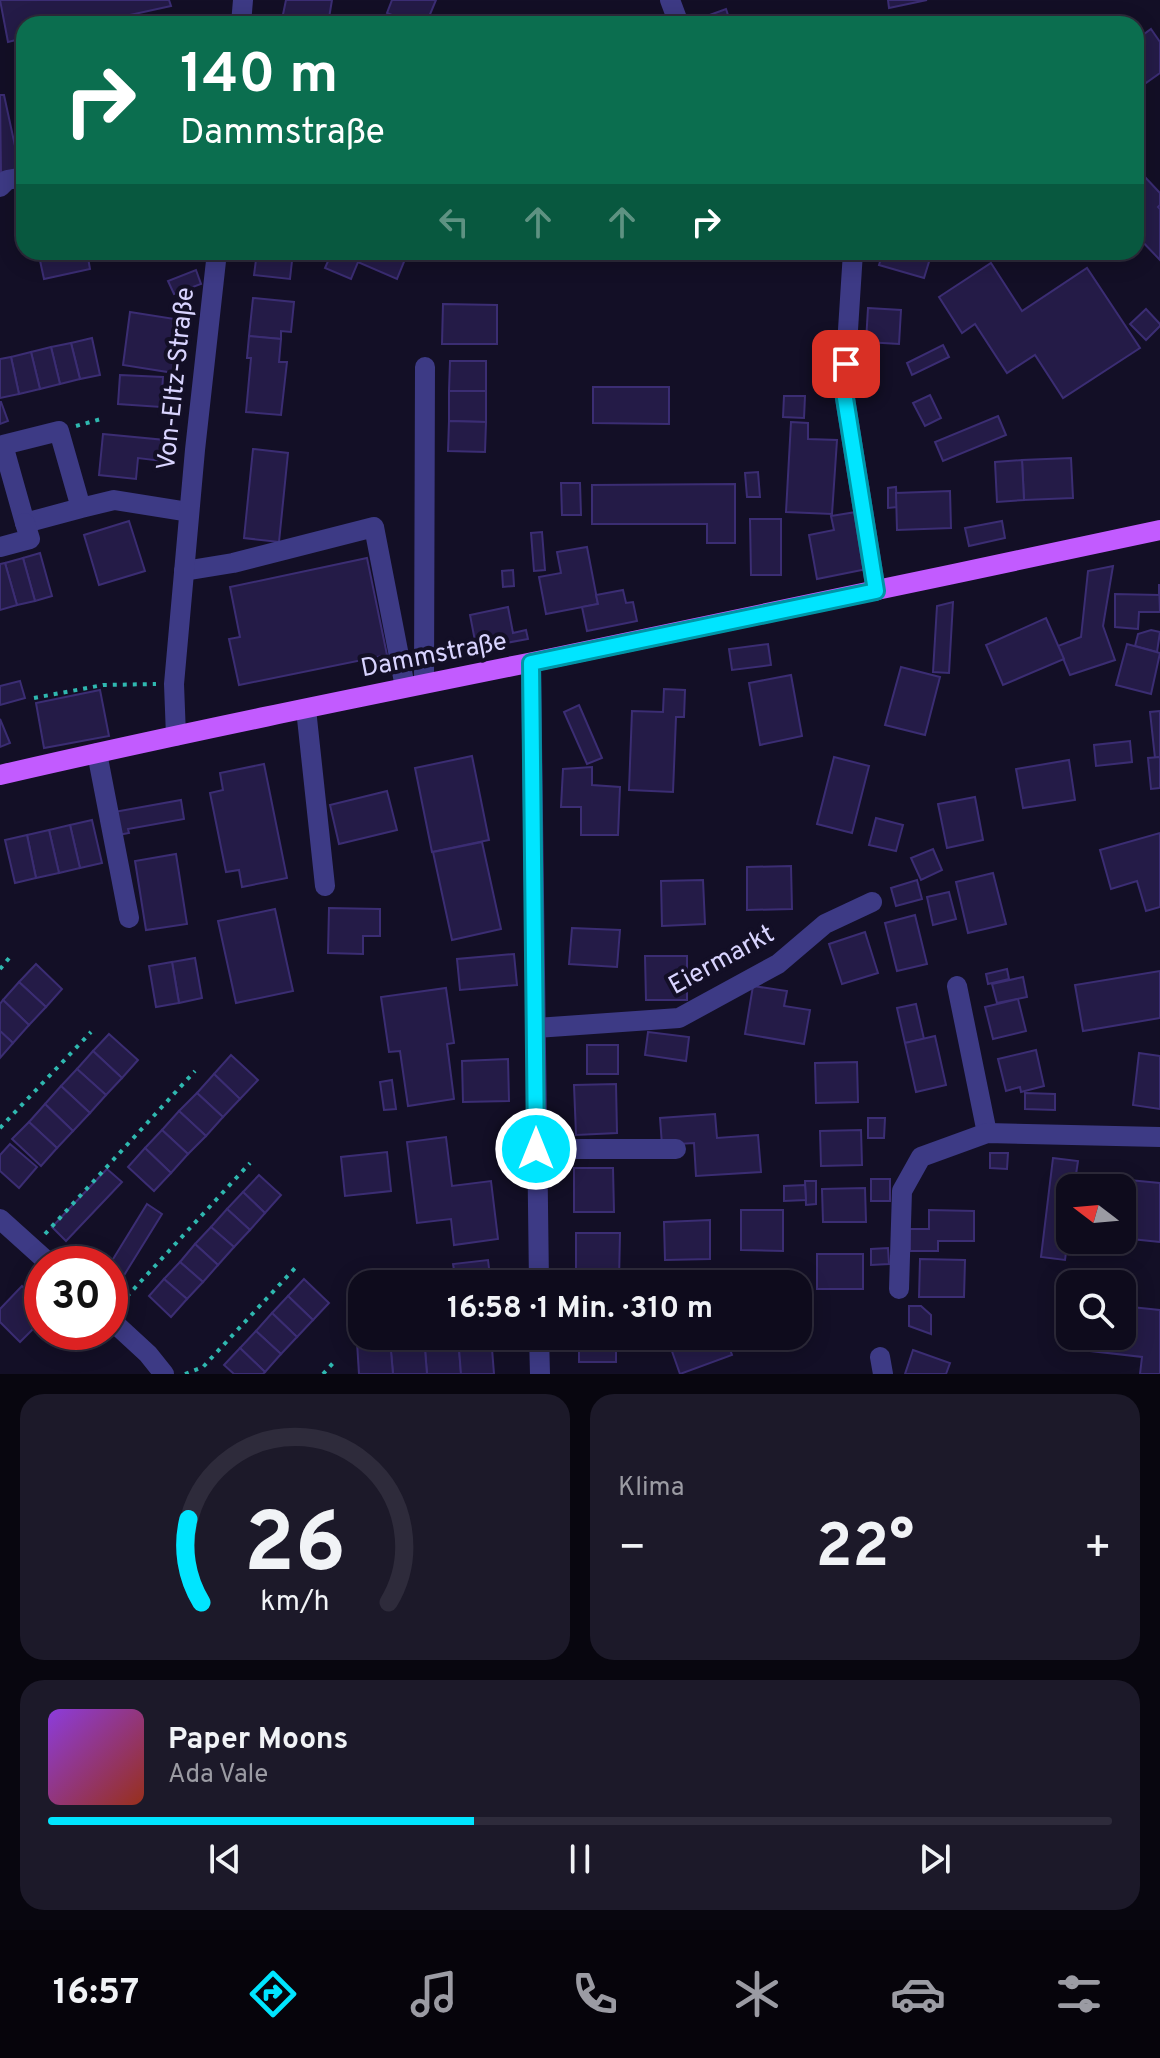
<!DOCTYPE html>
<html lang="de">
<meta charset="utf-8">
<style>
body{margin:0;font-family:Overpass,sans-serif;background:#1c1929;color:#f1f3f6;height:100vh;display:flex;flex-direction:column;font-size:30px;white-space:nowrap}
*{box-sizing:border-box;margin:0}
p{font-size:26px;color:#9b9ba3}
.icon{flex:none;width:44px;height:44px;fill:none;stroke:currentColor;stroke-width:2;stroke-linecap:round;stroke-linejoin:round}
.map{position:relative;height:1374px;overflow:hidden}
.sheet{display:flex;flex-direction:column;gap:20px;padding:20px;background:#08060f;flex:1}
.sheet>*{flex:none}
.top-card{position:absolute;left:16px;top:16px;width:1128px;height:244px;border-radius:24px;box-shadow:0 4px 20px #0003,0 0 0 2px #2e2b3b;background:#0b6e4f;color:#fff;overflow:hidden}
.needle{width:52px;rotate:286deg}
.fabs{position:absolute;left:1056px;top:1174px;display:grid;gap:16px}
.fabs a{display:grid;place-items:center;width:80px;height:80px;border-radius:16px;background:#0e0b1c;box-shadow:0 4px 20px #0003,0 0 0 2px #2e2b3b;font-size:40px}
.speed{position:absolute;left:24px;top:1246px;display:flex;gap:16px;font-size:40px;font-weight:700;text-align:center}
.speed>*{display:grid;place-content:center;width:104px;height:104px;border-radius:50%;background:#0e0b1c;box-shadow:0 4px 20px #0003,0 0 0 2px #2e2b3b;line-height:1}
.speed .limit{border:12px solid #d22;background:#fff;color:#111}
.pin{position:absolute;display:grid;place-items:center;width:68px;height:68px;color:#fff;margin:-34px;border-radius:16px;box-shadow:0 4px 12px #0006}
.me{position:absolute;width:88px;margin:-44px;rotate:0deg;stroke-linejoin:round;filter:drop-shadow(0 0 6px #0008)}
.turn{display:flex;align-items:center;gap:28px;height:168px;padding:0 32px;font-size:36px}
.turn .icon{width:104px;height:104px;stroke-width:2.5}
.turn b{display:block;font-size:56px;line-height:68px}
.lanes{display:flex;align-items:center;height:76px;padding:0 32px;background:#0003;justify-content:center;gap:40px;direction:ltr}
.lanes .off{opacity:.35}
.big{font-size:60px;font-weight:700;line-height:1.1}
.sheet .tile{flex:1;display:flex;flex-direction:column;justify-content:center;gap:12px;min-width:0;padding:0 28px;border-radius:24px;background:#1c1929}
.sheet .dial{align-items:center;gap:0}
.dial svg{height:208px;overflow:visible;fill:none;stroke:#2e2b3b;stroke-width:7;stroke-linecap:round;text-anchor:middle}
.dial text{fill:#f1f3f6;stroke:none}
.song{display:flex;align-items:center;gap:24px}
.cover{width:96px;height:96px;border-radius:12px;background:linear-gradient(135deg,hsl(270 70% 55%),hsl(10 70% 35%))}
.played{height:8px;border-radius:4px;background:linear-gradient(90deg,#00e5ff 40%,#2e2b3b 40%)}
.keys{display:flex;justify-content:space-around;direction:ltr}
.heat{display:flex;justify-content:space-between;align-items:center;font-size:44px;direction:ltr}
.sheet .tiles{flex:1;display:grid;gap:20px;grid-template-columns:1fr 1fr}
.tile:last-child{grid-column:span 2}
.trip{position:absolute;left:348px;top:1270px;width:464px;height:80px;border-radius:24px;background:#0e0b1c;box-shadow:0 4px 20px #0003,0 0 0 2px #2e2b3b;font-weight:700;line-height:80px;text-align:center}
.tabs{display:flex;height:128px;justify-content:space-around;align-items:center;background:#06040b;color:#9b9ba3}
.tabs .icon{width:56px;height:56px}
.tabs .current{color:#00e5ff}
.tabs b{font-size:36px;color:#f1f3f6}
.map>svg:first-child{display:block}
.building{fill:#241b47;stroke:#3b2d73;stroke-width:2}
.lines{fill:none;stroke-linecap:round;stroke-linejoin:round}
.path{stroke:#2fb8b0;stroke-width:4;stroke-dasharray:4 6;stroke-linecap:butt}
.minor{stroke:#3d3a85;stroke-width:20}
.major{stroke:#c25bff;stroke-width:20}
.route-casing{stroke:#0095a6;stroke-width:20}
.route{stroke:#00e5ff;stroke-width:14}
.labels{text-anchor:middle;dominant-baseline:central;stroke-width:8;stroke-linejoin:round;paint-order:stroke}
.street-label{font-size:26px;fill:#d9d4ff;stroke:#130f26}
</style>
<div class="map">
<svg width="1160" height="1374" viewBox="0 0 1160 1374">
<rect width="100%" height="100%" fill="#130f26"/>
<!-- building -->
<g class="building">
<polygon points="0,0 169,0 171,6 89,24 24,24 24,38 8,42"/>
<polygon points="286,0 332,0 328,24 281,24"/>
<polygon points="392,0 436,0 426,24 414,24 387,13"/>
<polygon points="888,0 927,0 889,8"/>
<polygon points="726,9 731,24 697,24 696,20"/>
<polygon points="1151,29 1160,42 1160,73 1143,85 1136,75 1136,40"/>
<polygon points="0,95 4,95 20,169 1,173"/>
<polygon points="1144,176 1160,193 1160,205 1158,207 1160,209 1160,260 1136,235 1136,184"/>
<polygon points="45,252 87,252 90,269 44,279 39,256 46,255"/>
<polygon points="257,252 293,252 290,279 254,275"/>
<polygon points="332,252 408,252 397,279 358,262 351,279 325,268"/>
<polygon points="883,252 932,252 924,278 879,265"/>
<polygon points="991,263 1022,311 1087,268 1140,348 1063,398 1035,355 1007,373 975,324 962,333 939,297"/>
<polygon points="196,270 201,284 174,294 168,281"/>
<polygon points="253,298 294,302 291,332 281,331 281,339 249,336"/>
<polygon points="443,304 497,305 497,344 442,344"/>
<polygon points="868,308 901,310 899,344 866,342"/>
<polygon points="1146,309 1160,324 1160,326 1146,340 1130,324"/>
<polygon points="130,312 181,320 174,373 123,365"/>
<polygon points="249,336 281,339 279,362 287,362 281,415 246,412 251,358 247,358"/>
<polygon points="92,338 100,375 80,379 71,343"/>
<polygon points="71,343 80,379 60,384 51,347"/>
<polygon points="943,345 949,357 912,375 907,363"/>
<polygon points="51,347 60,384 40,389 31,352"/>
<polygon points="31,352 40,389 19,394 11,357"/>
<polygon points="11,357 19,394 0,398 0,359"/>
<polygon points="450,361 486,361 486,391 449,391"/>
<polygon points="120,375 163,377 161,407 118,404"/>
<polygon points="593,387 669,387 669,424 593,423"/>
<polygon points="449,391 486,391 486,422 449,421"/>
<polygon points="930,395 941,418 925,426 913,403"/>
<polygon points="784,396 805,396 804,418 783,417"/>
<polygon points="0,402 1,402 8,421 0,424"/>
<polygon points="998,416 1006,435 943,461 935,442"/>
<polygon points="449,421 486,422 485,452 448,451"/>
<polygon points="791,422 808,423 808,439 837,440 832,514 786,512"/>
<polygon points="103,434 165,440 162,461 138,458 136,479 99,475"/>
<polygon points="253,449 288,453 279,542 244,538"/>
<polygon points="1071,458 1073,498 1024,500 1022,460"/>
<polygon points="1022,460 1024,500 997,502 995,462"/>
<polygon points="758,472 760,497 747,497 745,473"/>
<polygon points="561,483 580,483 581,515 562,515"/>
<polygon points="735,484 735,543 707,543 707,524 592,524 592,485"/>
<polygon points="896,487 897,507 888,508 888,488"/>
<polygon points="950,491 951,528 897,530 896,493"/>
<polygon points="856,512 867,569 817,579 809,535 834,530 831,516"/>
<polygon points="750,519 781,519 781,575 751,575"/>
<polygon points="129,521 145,571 99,585 84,535"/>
<polygon points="1002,521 1005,538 969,546 965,528"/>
<polygon points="542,532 545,570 534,571 531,533"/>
<polygon points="587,547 598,604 546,614 539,577 561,573 557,552"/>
<polygon points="40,553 52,596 35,601 23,558"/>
<polygon points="23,558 35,601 17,605 5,563"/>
<polygon points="367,558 387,655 239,685 229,639 240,637 230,587"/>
<polygon points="5,563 17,605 0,610 0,564"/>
<polygon points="1113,566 1103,626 1115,660 1070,675 1058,646 1081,637 1088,571"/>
<polygon points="513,570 514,586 503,587 502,571"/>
<polygon points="1159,584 1160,612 1139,612 1138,629 1115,627 1115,594 1159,595"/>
<polygon points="623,590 626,603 633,602 637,621 587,631 582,607 598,604 596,595"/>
<polygon points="953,602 949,673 933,672 937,606"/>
<polygon points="508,607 513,633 526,630 528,639 506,643 506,640 476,646 470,615"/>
<polygon points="1046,618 1064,659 1003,685 986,645"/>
<polygon points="1151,630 1160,632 1157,652 1135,646 1138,634"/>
<polygon points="768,644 771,665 732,670 729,649"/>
<polygon points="1127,644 1160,653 1151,694 1116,685"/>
<polygon points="901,667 940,677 925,735 885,725"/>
<polygon points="791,675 802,736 760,745 749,683"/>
<polygon points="20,681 25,698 0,705 0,686"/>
<polygon points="664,689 685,690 684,717 676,717 673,792 629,790 632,711 663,712"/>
<polygon points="100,690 109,736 44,748 36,703"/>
<polygon points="579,705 602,758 587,764 564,712"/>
<polygon points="1160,711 1160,757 1155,758 1150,712"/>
<polygon points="0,719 10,743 0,747"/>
<polygon points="1130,741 1132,762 1096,766 1094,745"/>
<polygon points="472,756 489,840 432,852 415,768"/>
<polygon points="834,757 869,766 852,833 817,824"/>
<polygon points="1160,757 1160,788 1151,789 1148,758"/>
<polygon points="1069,760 1075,800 1023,808 1016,769"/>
<polygon points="264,764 287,878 242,887 239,870 226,872 210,793 223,790 220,773"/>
<polygon points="592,767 592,785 620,787 618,835 581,835 581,807 561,807 563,769"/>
<polygon points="387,791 397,830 339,844 330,805"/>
<polygon points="975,797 983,840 947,848 938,804"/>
<polygon points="181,800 184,819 128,829 129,833 118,835 114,812"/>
<polygon points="876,818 903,825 896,851 869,845"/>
<polygon points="92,820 102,863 80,868 70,825"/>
<polygon points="70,825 80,868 59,873 49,830"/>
<polygon points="49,830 59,873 36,878 27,835"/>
<polygon points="1160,833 1160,907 1146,911 1137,881 1111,889 1100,850"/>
<polygon points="27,835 36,878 15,883 5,840"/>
<polygon points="482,842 501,929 452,940 433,852"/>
<polygon points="933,849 942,870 921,880 911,858"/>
<polygon points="176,854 187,924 146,930 135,861"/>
<polygon points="791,866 792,909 747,910 747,867"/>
<polygon points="993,873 1006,924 968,933 956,882"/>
<polygon points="703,880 705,924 662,926 661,881"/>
<polygon points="917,880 922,899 896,906 891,888"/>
<polygon points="949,892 956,919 933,925 927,897"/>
<polygon points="329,908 380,909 380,936 363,936 363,954 328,953"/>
<polygon points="275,909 293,991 236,1003 218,921"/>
<polygon points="915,915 927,964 897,971 885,923"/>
<polygon points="572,928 620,930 617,967 569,964"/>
<polygon points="865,932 878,973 842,984 829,944"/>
<polygon points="514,954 517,985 460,990 457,959"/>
<polygon points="645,956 687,956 687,1000 646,1000"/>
<polygon points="195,958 202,998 179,1003 172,962"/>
<polygon points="172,962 179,1003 156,1007 149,966"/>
<polygon points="36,964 62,989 46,1007 19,982"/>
<polygon points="1007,969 1009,979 988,984 986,974"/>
<polygon points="1160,971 1160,1018 1083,1031 1075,985"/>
<polygon points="1023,977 1027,997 997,1003 992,984"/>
<polygon points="19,982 46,1007 29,1025 3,1000"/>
<polygon points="753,986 787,991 784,1006 810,1010 804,1044 745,1034"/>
<polygon points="446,988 454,1043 447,1044 454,1099 408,1106 400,1051 389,1052 381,997"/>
<polygon points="1018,999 1026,1031 993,1039 985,1007"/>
<polygon points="3,1000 29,1025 13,1043 0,1031 0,1004"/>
<polygon points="916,1004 924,1039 905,1043 897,1008"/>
<polygon points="0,1031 13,1043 0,1058"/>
<polygon points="648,1032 689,1037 686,1061 645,1055"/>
<polygon points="109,1034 138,1060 122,1078 93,1051"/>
<polygon points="935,1036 946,1085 916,1092 905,1043"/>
<rect x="587" y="1045" width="31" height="29"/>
<polygon points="1036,1050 1044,1086 1021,1092 1020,1087 1006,1091 998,1059"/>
<polygon points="93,1051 122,1078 106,1095 77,1069"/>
<polygon points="1139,1053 1160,1056 1160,1109 1133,1105"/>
<polygon points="231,1055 258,1080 240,1099 214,1074"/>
<polygon points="508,1059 509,1101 463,1102 462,1061"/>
<polygon points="857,1062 858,1102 816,1103 815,1063"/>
<polygon points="77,1069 106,1095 90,1113 61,1086"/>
<polygon points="214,1074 240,1099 223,1117 197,1093"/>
<polygon points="392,1080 396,1109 384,1110 380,1082"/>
<polygon points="616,1084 617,1133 576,1135 574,1085"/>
<polygon points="61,1086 90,1113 73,1131 45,1104"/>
<polygon points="197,1093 223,1117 206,1136 179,1111"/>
<polygon points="1025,1093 1055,1094 1055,1110 1025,1109"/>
<polygon points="45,1104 73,1131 57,1148 29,1122"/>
<polygon points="179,1111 206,1136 188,1154 162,1130"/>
<polygon points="715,1114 717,1138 758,1135 761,1172 696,1176 694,1143 662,1145 660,1118"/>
<polygon points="868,1118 885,1118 884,1138 868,1138"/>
<polygon points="29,1122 57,1148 41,1166 12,1139"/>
<polygon points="162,1130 188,1154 171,1173 145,1148"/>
<polygon points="861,1130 862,1165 821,1166 820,1131"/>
<polygon points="446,1137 452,1186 491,1181 498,1239 454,1245 451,1219 417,1223 407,1142"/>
<polygon points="10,1144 37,1167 19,1188 0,1171 0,1155"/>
<polygon points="145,1148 171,1173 154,1191 128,1167"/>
<polygon points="387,1152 391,1191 345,1196 341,1157"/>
<polygon points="990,1153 1008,1153 1007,1169 990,1168"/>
<polygon points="1053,1158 1078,1161 1074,1188 1070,1188 1070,1224 1065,1260 1041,1257"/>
<polygon points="574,1168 613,1168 614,1212 574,1212"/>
<polygon points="107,1169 122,1182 66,1241 52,1227"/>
<polygon points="259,1175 281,1195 265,1213 243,1192"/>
<polygon points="1098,1177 1160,1183 1160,1242 1122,1238 1122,1188 1097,1188"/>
<rect x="871" y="1179" width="19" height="22"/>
<polygon points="805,1181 816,1181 816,1204 806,1205"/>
<polygon points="805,1185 806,1200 784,1201 784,1186"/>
<polygon points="865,1188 866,1222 823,1222 822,1189"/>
<polygon points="243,1192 265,1213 250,1230 227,1209"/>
<polygon points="147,1204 162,1214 118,1285 110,1280 110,1264"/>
<polygon points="227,1209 250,1230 234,1247 211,1227"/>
<polygon points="741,1210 783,1210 783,1251 741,1250"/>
<polygon points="929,1210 974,1211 974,1241 938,1241 938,1251 910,1251 910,1229 929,1229"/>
<polygon points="710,1220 710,1259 665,1260 664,1222"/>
<polygon points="211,1227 234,1247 218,1265 195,1244"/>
<polygon points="576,1233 620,1233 619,1281 576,1281"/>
<polygon points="195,1244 218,1265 203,1282 180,1262"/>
<polygon points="888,1248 889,1264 871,1265 871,1249"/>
<rect x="817" y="1254" width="46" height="35"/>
<polygon points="920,1259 965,1260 964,1297 919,1297"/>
<polygon points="488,1260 491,1284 410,1284 409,1276 454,1270 453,1264"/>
<polygon points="180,1262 203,1282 187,1299 164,1279"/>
<polygon points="164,1279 187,1299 171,1317 149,1296"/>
<polygon points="304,1279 329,1303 313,1320 288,1296"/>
<polygon points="22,1286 42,1306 42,1320 20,1342 0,1322 0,1309"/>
<polygon points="288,1296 313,1320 297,1337 272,1313"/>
<polygon points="909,1306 921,1306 931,1315 931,1334 909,1326"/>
<polygon points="1122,1306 1160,1310 1160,1374 1140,1374 1142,1357 1082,1350 1083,1336 1122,1336"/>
<polygon points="272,1313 297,1337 281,1354 256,1331"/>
<polygon points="256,1331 281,1354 265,1372 240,1348"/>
<polygon points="458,1336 461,1374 427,1374 424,1337"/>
<polygon points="458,1336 491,1336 494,1374 461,1374"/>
<polygon points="579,1336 624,1336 624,1346 616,1345 616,1362 579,1362"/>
<polygon points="680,1336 725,1336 732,1355 680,1374 668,1340"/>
<polygon points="424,1337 427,1374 393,1374 390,1340"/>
<polygon points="390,1340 393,1374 359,1374 357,1342"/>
<polygon points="240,1348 265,1372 263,1374 234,1374 224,1365"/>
<polygon points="913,1350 950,1363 946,1374 905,1374"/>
</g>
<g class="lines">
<!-- path -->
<g class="path">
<polyline points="76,426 101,419"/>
<polyline points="34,698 103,685 156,684"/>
<polyline points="0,969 10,957"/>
<polyline points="0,1128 91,1032"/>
<polyline points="45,1234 195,1071"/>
<polyline points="120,1304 250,1163"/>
<polyline points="185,1374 203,1367 296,1267"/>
<polyline points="323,1374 335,1361"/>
</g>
<!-- minor -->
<g class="minor">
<polyline points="670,0 679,24"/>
<polyline points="241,24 243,0"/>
<polyline points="0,187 7,180 24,177"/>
<polyline points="853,252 844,392 876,591"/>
<polyline points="81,508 25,523 3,445 59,431 81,508 114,500 189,512"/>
<polyline points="0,547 30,539 25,523"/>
<polyline points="184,571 233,563 374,527 405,687"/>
<polyline points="531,663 539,1284"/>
<polyline points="424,683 425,367"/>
<polyline points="306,709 325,886"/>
<polyline points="176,736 174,684 195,450 217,252"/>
<polyline points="97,753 129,918"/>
<polyline points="957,986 987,1133"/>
<polyline points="536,1028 679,1018 778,964 825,924 872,902"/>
<polyline points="536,1149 676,1149"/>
<polyline points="0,1219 50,1264"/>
<polyline points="899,1289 902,1191 921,1157 987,1133 1160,1137"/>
<polyline points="110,1319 148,1354 164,1374"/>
<polyline points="539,1336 540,1374"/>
<polyline points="880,1357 883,1374"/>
</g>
<!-- major -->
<path class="major" d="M0,775C177,734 355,698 533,662C742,620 951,574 1160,530"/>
</g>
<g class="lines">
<defs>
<polyline id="route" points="536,1149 531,663 876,591 844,392 846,364"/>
</defs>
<!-- route casing -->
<use href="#route" class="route-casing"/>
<!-- route -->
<use href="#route" class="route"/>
</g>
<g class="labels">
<!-- street labels -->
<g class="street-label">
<text transform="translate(177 379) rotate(-84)">Von-Eltz-Straße</text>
<text transform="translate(434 656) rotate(-11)">Dammstraße</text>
<text transform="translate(722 961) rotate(-29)">Eiermarkt</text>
</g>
</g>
</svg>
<div class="fabs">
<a><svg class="needle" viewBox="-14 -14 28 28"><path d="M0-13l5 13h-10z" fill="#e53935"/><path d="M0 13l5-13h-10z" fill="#9b9ba3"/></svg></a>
<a><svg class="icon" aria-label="search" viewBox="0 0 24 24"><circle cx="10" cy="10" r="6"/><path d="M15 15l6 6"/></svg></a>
</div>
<div class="speed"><div class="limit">30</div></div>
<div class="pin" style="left:846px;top:364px;background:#d93025"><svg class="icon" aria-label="arrive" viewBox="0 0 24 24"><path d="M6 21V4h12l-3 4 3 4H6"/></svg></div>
<svg class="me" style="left:536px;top:1149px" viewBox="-20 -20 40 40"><circle r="17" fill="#00e5ff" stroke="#fff" stroke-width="3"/><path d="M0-11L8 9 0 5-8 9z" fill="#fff"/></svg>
<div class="trip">16:58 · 1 Min. · 310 m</div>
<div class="top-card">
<div class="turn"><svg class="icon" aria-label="right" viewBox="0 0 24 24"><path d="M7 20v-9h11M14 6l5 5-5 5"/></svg><div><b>140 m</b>Dammstraße</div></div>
<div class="lanes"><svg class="icon off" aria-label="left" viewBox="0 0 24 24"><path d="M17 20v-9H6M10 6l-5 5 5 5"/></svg><svg class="icon off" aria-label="ahead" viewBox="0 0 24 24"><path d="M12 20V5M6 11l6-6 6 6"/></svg><svg class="icon off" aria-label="ahead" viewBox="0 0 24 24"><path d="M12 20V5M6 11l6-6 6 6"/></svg><svg class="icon" aria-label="right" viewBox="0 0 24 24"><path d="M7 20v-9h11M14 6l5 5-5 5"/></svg></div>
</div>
</div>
<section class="sheet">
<div class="tiles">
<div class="tile dial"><svg viewBox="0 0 100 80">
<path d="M14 69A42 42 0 1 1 86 69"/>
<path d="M14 69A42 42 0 0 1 9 37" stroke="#00e5ff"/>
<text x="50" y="56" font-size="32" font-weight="700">26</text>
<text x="50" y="72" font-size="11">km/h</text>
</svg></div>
<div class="tile"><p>Klima</p>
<div class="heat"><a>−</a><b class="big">22°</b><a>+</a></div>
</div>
<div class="tile">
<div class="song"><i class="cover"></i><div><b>Paper Moons</b><p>Ada Vale</p></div></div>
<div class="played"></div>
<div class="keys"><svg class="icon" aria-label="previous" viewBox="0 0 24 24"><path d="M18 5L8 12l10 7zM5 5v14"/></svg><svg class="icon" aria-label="pause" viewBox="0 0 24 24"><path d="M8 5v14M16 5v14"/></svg><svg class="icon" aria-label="next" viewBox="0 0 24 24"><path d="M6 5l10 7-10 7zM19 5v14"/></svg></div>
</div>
</div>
</section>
<nav class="tabs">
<b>16:57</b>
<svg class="icon current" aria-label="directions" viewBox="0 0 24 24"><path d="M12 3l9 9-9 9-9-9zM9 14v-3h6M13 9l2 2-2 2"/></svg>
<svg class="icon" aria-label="music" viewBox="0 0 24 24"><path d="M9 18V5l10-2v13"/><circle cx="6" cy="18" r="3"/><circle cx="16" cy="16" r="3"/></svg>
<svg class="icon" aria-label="phone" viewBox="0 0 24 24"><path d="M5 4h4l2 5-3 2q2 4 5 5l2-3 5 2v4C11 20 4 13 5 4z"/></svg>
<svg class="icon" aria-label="climate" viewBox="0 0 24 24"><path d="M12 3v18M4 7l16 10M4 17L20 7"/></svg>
<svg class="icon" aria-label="car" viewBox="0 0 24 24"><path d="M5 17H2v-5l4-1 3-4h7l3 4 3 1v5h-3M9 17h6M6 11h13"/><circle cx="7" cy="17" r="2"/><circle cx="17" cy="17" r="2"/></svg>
<svg class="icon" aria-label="filters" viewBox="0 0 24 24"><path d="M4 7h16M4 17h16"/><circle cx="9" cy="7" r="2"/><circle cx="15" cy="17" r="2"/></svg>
</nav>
